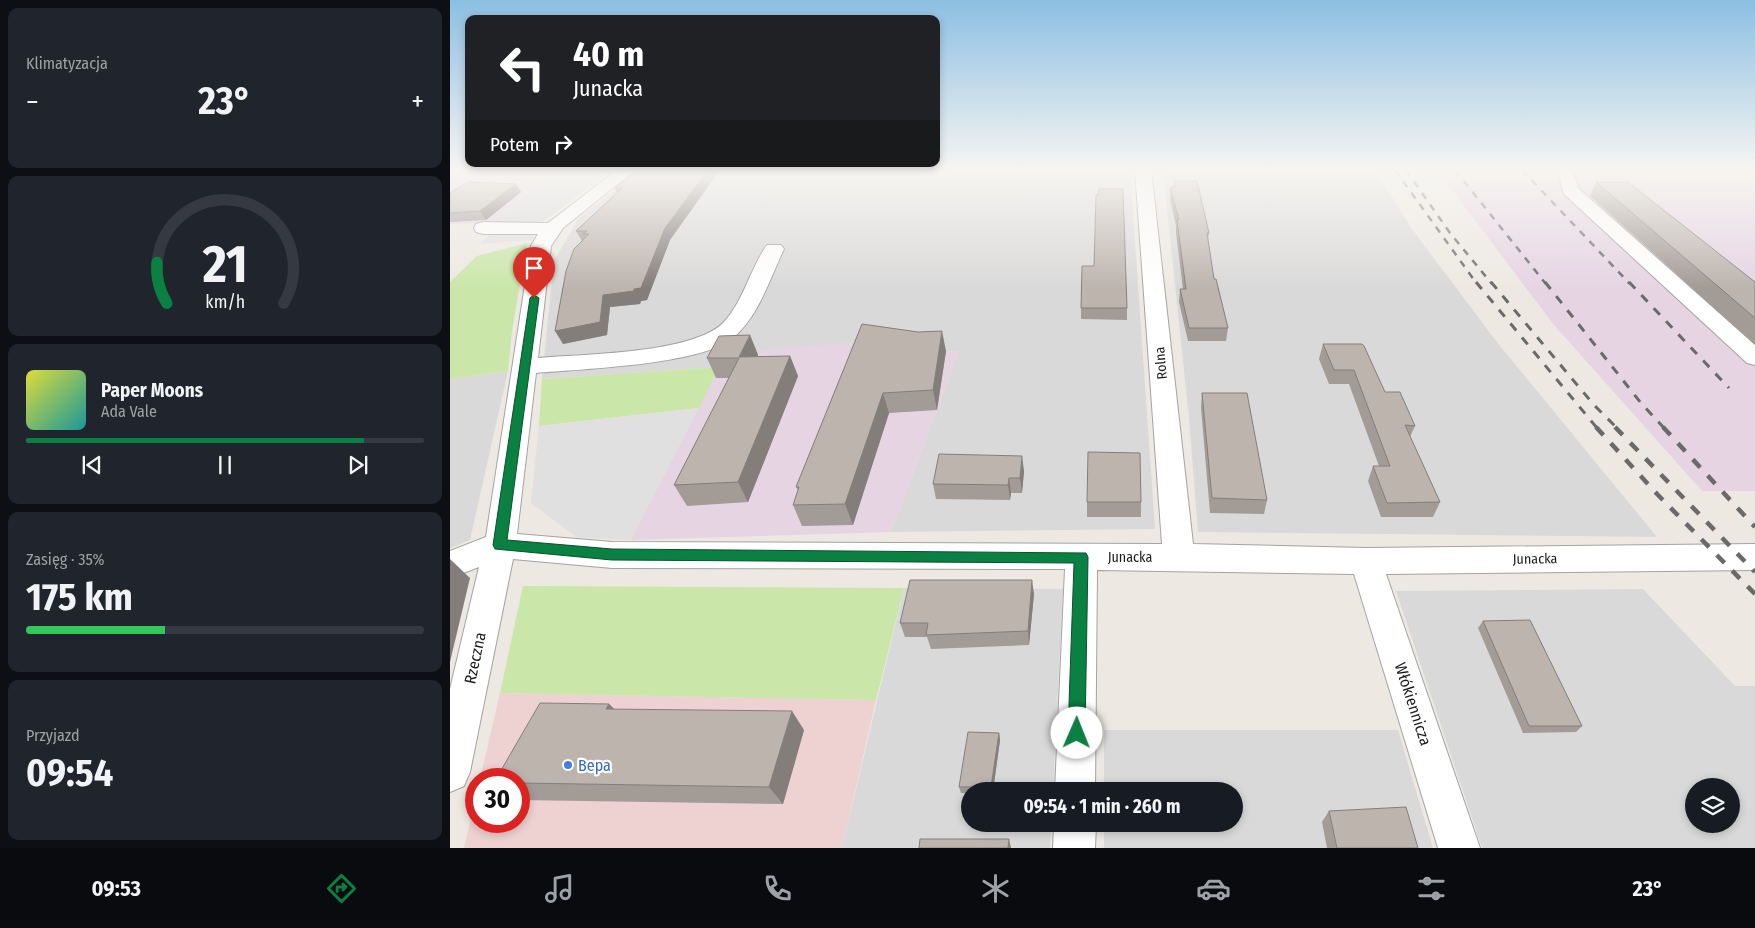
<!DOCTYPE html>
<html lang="pl">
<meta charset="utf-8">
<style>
body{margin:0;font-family:"Fira Sans Condensed",sans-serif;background:#20242c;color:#f1f3f6;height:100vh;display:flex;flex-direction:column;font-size:19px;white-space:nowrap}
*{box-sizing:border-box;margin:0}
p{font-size:16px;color:#9ea1a6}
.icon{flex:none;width:28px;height:28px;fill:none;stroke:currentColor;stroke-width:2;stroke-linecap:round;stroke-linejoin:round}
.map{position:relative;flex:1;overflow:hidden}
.panel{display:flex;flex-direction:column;gap:8px;padding:8px;background:#0d0f14;width:450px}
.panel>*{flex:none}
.top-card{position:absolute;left:15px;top:15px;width:475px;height:152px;border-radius:10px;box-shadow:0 2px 8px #0003;background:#202124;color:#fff;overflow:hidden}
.buttons{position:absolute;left:1235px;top:778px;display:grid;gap:10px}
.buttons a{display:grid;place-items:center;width:55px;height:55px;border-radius:50%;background:#171b24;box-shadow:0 2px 8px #0003;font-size:25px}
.speed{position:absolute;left:15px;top:768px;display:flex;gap:10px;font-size:25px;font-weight:700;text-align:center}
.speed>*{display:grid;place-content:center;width:65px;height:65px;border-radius:50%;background:#171b24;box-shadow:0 2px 8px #0003;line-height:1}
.speed .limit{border:8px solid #d22;background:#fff;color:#111}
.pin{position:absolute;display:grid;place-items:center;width:42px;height:42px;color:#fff;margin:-51px -21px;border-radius:50% 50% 50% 0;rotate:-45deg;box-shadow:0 0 5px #0007}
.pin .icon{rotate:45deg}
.me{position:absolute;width:55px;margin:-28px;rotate:1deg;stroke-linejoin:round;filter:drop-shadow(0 0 4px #0008)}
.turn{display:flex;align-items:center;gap:18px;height:105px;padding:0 25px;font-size:22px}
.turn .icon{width:65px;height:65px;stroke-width:2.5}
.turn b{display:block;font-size:35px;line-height:42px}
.then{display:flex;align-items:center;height:48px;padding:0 25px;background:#0003;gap:10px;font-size:19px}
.big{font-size:38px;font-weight:700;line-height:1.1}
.panel .card{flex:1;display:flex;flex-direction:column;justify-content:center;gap:8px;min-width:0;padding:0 18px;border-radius:10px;background:#20242c}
.panel .dial{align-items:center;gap:0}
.dial svg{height:130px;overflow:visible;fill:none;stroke:#363941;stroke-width:7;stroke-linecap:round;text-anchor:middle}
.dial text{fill:#f1f3f6;stroke:none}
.song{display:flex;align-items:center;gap:15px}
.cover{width:60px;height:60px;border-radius:8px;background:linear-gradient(135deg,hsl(60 70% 55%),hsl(180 70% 35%))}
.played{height:5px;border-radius:2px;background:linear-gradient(90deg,#0b8043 85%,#363941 85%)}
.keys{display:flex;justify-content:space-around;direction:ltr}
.heat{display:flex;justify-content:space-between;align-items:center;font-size:28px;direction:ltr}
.charge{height:8px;border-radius:4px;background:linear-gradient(90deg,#34c759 35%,#363941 0)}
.trip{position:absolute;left:511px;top:782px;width:282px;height:50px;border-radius:25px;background:#171b24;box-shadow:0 2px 8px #0003;font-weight:700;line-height:50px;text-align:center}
.menu{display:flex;height:80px;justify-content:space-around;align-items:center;background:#090b0e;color:#9ea1a6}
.menu .icon{width:35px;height:35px}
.menu .selected{color:#0b8043}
.menu b{font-size:22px;color:#f1f3f6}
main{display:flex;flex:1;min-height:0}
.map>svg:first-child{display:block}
.residential{fill:#dad9d9;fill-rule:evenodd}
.commercial{fill:#eed1d1}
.industrial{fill:#e6d4e3}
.grass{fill:#cae6a9}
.parking{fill:#e0e0e0}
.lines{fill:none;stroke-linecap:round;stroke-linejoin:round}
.minor-casing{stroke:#a3a3a3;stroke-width:2}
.minor{fill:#fff;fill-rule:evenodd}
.rail-far2{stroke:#6a6a6a;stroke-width:2.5;stroke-dasharray:7 7;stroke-linecap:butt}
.rail-far1{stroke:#6a6a6a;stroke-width:3;stroke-dasharray:9 9;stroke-linecap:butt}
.rail{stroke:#6a6a6a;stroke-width:4.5;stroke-dasharray:11 11;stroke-linecap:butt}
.wall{fill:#a39b96}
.shaded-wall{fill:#847e7a}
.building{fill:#bdb4ae;stroke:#847e7a}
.route{fill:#0b8043;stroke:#07532c}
.shop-dot{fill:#3f7fe0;stroke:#fff;stroke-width:2}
.labels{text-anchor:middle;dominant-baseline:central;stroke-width:4.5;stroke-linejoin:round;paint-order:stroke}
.street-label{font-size:14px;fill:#1c1c1c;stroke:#fff}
.near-street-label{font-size:16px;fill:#1c1c1c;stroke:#fff}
.near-shop-label{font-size:16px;fill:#366cbe;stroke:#fff;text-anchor:start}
</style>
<main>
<section class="panel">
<div class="card"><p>Klimatyzacja</p>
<div class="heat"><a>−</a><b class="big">23°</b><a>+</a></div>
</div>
<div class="card dial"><svg viewBox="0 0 100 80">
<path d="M14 69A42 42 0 1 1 86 69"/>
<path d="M14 69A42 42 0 0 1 8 44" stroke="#0b8043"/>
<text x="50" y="56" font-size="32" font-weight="700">21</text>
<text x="50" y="72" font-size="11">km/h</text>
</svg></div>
<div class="card">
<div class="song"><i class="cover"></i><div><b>Paper Moons</b><p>Ada Vale</p></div></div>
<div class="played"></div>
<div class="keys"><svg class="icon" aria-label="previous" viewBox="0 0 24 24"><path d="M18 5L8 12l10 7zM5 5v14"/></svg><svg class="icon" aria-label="pause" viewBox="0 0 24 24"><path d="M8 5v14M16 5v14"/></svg><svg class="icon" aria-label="next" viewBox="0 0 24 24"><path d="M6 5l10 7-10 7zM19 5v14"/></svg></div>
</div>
<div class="card"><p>Zasięg · 35%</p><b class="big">175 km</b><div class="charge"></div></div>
<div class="card"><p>Przyjazd</p><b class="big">09:54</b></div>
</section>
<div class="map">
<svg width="1305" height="848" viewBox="0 0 1305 848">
<rect width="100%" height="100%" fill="#ede9e2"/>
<!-- residential -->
<g class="residential">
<polygon points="128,170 163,170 89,224 40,223 95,180"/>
<polygon points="190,170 680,170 705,529 441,532 509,351 92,379 104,261 128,219"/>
<polygon points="713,170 925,170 962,229 1046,341 1207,537 748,532 739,418"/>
<polygon points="58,371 20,540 0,548 0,379"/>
<polygon points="454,588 613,589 603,791 520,791 520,824 601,824 600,848 392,848"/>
<path d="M1193,589L1285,686H1305V848H1032L946,591ZM1244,786H1281V824H1244Z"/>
<polygon points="654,730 948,730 983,848 654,848 654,824 785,824 785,791 654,791"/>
</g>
<!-- commercial -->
<polygon class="commercial" points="50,693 426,700 392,848 14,848 26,795 26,821 69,821 69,779 30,779"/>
<!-- industrial -->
<g class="industrial">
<polygon points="0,170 128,170 95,180 40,223 0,224"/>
<polygon points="987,170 1305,170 1305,491 1252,491 1104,325"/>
<polygon points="420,341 418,353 509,351 441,532 181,540 275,353"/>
</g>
<!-- grass -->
<g class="grass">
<polygon points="77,243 62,331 58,371 0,379 0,282 27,256"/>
<polygon points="269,367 249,408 89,426 92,379"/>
<polygon points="73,586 454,588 426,700 50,693"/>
</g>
<!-- parking -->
<g class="parking">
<polygon points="86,233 82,240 29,244 41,234"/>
<polygon points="249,408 181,540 128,538 81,503 89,426"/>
</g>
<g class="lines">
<defs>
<g id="minor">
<path d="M167,170H185L113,228L101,246L88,358C132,354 244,354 274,322C294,300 300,269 317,245H331L334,249C320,278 309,316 283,338C251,365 130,369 86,373L67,534L162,542L712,544L685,170H701L743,544L916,548L1305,544V570L936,574L1030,848H988L904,574L647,570L645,791H605L615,569L162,568L63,559L20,772L14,786L0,792V689L29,567L0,578V551L36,537L81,246L88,234H33L26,232L24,228L26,224L33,222L98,223Z"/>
<polygon points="1107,170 1123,170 1128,188 1305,345 1305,365 1297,363 1114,194"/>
<polygon points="604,824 646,824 645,848 603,848"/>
</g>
</defs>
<!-- minor casing -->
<use href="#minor" class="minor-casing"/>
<!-- minor -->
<use href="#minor" class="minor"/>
<!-- rail-far2 -->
<g class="rail-far2">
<polyline points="945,170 1027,284"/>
<polyline points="956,170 1000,233 1042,284"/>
<polyline points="1005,170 1096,284"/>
<polyline points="1072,170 1180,284"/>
</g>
<!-- rail-far1 -->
<g class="rail-far1">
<polyline points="1026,282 1147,428"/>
<polyline points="1041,282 1144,405 1167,428"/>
<polyline points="1095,282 1191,403 1214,428"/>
<polyline points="1179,282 1279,388"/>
</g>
<!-- rail -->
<g class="rail">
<polyline points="1146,427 1208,495 1305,594"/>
<polyline points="1165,427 1305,572"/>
<polyline points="1213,427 1305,527"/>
</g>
</g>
<!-- wall -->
<g class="wall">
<polygon points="188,170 220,240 197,300 191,301 190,304 160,307 157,335 113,344 132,241 126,231 167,193 165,188"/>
<polygon points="724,181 759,233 758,240 764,279 778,328 776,341 738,341 729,302 730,289 733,289 726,233 726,226 720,199 720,187 724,187"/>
<polygon points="1146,182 1305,282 1305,345 1140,196"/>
<polygon points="66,184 71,192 36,220 0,222 0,193"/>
<polygon points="631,308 677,308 677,320 631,319"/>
<polygon points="412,324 496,351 487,410 439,413 403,525 352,526 343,505 348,490 346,487"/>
<polygon points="300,335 308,355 308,357 340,356 348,376 298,502 237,506 224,485 279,378 266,378 257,358"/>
<polygon points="873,344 935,392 965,426 960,437 990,502 983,517 931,517 918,481 923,466 929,466 899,384 879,384 869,359"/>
<polygon points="752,393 817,500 814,514 760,513 751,408"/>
<polygon points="574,471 572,493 561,493 560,500 486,499 483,484"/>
<rect x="637" y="502" width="54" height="15"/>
<polygon points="584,594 579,645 481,649 477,637 455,637 450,623"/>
<polygon points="1033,621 1132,726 1126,732 1073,733 1028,628"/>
<polygon points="159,704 164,709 354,730 333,804 69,800 69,779"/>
<polygon points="549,733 550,740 543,791 520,791 520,793 511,793 509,787"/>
<polygon points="879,811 968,848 877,848 872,822"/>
</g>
<!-- shaded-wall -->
<g class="shaded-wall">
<polygon points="258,170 270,170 220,240 197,300 191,301 190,304 160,307 157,335 113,344 105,331 153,295 215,228"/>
<polygon points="66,184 71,192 36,220 30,211"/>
<polygon points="492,331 496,351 487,410 483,390"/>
<polygon points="300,335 308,355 298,377 289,357"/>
<polygon points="340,356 348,376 298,502 288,482"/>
<polygon points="433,393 439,413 403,525 395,504"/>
<polygon points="572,456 574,471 572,493 570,478"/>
<polygon points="559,478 561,493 560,500 558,485"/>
<polygon points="0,559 20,578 0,662"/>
<polygon points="582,580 584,594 579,645 578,631"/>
<polygon points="159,704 179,723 156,709"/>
<polygon points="342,711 354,730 333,804 319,787"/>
<polygon points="549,733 550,740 543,791 542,791 541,787"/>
<polygon points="559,839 561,848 558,848"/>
</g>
<!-- building -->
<g class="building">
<polygon points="188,170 258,170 215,228 191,288 184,289 184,291 153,295 150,322 105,331 116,271 124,249 139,234 133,234 137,231 126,231 172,188 165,188"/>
<polygon points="724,181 747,181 759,233 757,233 764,279 766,279 778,328 739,328 730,289 736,289 727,220 729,220 720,187 726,187"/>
<polygon points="18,182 66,184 30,211 0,213 0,193"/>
<polygon points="1146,182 1178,182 1305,282 1305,318"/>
<polygon points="649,189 673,189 677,308 631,308 632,266 644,266 646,195 648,195"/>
<polygon points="412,324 468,332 492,331 483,390 433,393 395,504 343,505 349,487 346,487"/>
<polygon points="300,335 289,357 340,356 288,482 224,485 289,358 257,358 269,336"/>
<polygon points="873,344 912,344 914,346 935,392 950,392 965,426 955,425 990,502 937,503 923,466 940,466 904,370 884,370"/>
<polygon points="752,393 797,393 817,500 762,498"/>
<polygon points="638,452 690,453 691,502 637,502"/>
<polygon points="489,454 572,456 570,478 559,478 558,485 483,484"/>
<polygon points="460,580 582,580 578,631 476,635 478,623 450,623"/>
<polygon points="1080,620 1132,726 1079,726 1033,621"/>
<polygon points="90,703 159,704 156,709 342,711 319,787 69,783 69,779 46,779"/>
<polygon points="518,732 549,733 541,787 509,787"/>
<polygon points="956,807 968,848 887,848 879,811"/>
<polygon points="470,839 559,839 558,848 469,848"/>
</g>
<!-- sky -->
<linearGradient id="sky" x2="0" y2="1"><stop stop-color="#8cbfe2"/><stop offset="0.59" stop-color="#f7f5f2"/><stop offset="1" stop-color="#f7f5f2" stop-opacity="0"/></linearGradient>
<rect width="1305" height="288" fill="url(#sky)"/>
<!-- route -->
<polygon class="route" points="84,295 89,298 57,540 162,549 636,553 638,557 635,733 633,739 627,741 621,739 618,733 624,563 162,560 45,549 43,545 80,298"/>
<!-- markers -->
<circle class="shop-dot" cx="118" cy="765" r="5"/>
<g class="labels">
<!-- street labels -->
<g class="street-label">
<text transform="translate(711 363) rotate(-95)">Rolna</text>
<text x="680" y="557">Junacka</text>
<text transform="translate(1085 559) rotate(-1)">Junacka</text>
</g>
<!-- near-street labels -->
<g class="near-street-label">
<text transform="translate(25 658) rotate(-78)">Rzeczna</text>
<text transform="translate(963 704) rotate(72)">Włókiennicza</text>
</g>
<!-- near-shop labels -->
<g class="near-shop-label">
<text x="128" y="765">Bepa</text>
</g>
</g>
</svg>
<div class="buttons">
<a><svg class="icon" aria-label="layers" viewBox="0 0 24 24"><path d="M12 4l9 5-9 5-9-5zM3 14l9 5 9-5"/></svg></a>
</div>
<div class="speed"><div class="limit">30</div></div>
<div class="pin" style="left:84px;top:298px;background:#d93025"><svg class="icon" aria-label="arrive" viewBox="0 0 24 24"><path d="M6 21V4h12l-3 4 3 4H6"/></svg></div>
<svg class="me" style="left:627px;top:733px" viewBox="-20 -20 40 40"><circle r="19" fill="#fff"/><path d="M0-13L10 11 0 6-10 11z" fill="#0b8043"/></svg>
<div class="trip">09:54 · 1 min · 260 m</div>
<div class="top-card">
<div class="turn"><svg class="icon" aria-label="left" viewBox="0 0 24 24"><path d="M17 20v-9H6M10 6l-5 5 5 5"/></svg><div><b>40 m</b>Junacka</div></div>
<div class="then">Potem<svg class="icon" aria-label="right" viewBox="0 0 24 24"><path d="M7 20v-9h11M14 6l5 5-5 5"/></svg></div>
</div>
</div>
</main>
<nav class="menu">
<b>09:53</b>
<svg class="icon selected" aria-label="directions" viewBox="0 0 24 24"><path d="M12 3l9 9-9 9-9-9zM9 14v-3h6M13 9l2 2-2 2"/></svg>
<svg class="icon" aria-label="music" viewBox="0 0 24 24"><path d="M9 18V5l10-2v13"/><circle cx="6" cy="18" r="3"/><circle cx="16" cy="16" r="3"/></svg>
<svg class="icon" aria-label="phone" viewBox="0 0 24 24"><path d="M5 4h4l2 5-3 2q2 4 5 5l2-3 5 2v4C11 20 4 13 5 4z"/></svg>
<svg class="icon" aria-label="climate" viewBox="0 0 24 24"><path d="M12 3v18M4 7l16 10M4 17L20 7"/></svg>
<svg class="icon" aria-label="car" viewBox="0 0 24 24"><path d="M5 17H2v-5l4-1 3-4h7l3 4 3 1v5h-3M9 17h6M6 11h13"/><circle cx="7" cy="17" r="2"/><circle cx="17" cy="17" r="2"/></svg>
<svg class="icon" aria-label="filters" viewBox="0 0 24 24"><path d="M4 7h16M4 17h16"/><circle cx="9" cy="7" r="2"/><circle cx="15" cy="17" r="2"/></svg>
<b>23°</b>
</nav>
